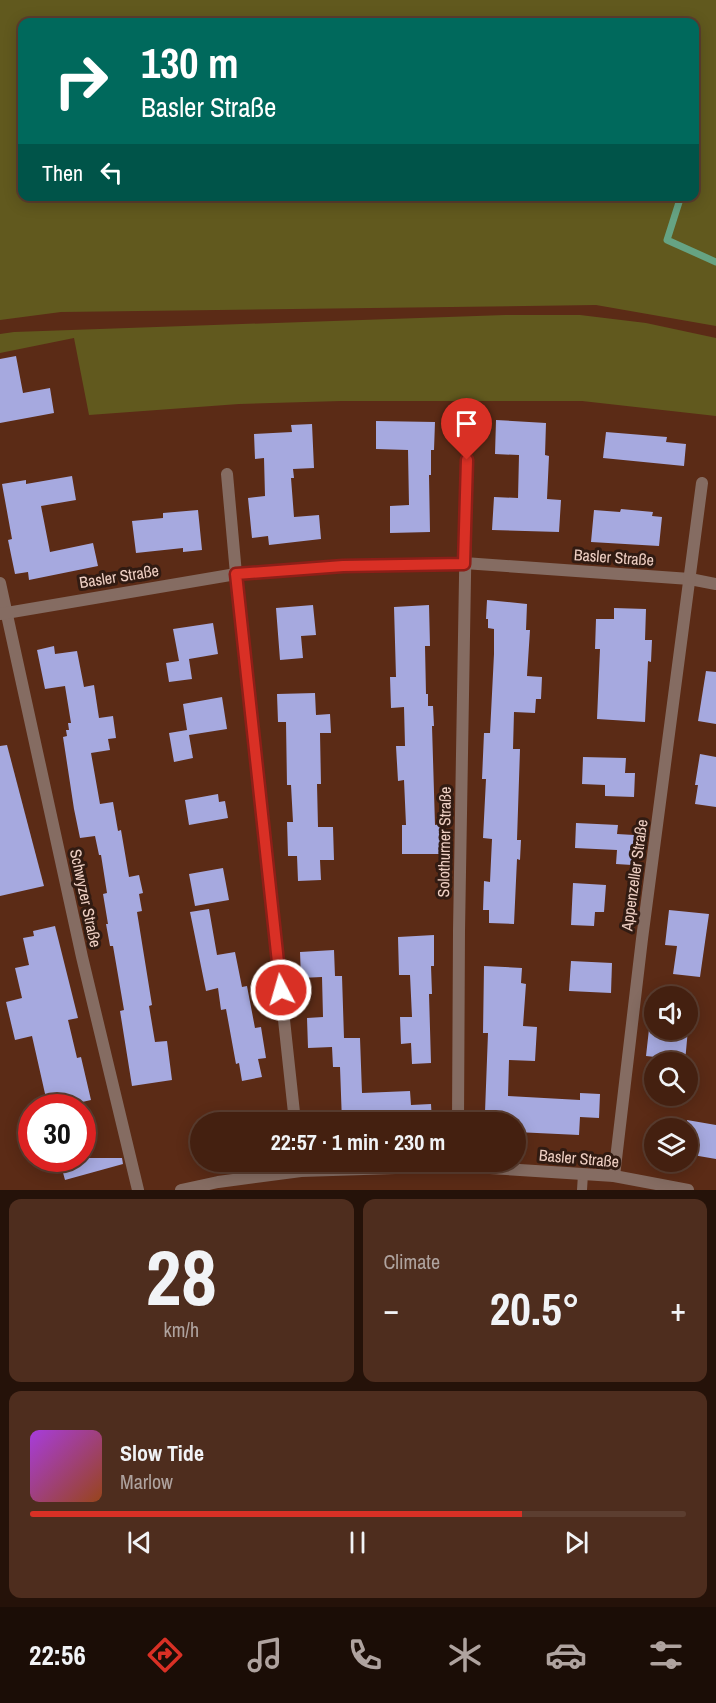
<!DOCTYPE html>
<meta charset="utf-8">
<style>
body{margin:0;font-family:"Archivo Narrow",sans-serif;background:#4e2d1e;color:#f1f3f6;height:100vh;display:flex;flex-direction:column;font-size:22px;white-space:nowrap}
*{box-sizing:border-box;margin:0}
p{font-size:20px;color:#afa39f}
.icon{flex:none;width:33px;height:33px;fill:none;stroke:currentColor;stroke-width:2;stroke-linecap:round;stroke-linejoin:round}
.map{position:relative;height:1190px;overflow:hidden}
.details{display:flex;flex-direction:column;gap:9px;padding:9px;background:#251209;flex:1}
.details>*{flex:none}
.hud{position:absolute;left:18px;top:18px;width:681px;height:183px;border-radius:12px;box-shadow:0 3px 15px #0003,0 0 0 2px #5c3e30;background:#00695c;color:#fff;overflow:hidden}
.fabs{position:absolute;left:644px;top:986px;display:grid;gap:12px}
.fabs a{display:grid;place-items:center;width:54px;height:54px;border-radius:50%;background:#442010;box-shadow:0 3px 15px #0003,0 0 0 2px #5c3e30;font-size:30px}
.speed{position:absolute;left:18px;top:1094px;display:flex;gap:12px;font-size:30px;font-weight:700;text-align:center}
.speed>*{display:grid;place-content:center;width:78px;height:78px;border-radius:50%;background:#442010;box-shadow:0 3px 15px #0003,0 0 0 2px #5c3e30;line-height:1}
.speed .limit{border:9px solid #d22;background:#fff;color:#111}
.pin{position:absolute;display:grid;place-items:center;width:51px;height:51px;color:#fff;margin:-62px -26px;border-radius:50% 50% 50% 0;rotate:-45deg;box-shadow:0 0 6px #0007}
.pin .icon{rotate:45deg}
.me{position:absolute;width:66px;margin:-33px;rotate:354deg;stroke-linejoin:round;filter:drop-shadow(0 0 4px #0008)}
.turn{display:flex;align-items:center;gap:21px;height:126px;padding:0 24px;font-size:27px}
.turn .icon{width:78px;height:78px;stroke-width:2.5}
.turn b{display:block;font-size:42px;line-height:51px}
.then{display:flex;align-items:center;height:57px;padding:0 24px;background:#0003;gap:12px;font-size:22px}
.big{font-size:45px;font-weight:700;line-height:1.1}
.details .card{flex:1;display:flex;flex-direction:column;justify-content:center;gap:9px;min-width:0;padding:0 21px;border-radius:12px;background:#4e2d1e}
.details .dial{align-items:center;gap:0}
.dial b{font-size:78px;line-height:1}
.song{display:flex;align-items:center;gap:18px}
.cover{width:72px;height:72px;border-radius:9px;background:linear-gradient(135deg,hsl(280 70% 55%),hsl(20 70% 35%))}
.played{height:6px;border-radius:3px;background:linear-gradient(90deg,#d93025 75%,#5c3e30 75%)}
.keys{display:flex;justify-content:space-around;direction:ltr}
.heat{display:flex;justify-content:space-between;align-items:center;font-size:33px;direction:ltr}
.details .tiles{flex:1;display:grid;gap:9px;grid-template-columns:1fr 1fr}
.card:last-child{grid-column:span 2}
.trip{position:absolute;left:190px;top:1112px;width:336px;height:60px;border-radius:30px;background:#442010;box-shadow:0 3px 15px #0003,0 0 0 2px #5c3e30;font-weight:700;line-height:60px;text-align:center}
.tabs{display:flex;height:96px;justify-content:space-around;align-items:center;background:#1b0d06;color:#afa39f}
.tabs .icon{width:42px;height:42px}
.tabs .active{color:#d93025}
.tabs b{font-size:27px;color:#f1f3f6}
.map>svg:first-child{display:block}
.green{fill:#61591e;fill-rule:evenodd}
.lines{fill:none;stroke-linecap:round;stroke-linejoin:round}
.stream{stroke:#66a383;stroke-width:7}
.building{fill:#a6a9df}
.service{stroke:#856c62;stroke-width:10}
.minor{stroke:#856c62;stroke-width:12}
.route-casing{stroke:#8d1f18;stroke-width:15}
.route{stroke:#d93025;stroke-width:10}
.labels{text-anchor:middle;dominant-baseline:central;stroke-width:6;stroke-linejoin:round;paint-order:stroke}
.street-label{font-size:16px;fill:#eecfc3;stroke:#311b12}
</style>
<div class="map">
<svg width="716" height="1190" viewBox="0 0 716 1190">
<rect width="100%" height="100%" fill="#5b2b16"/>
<!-- green -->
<g class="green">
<path d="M0,0H716V326L596,305L61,312L0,320ZM22,22H694V196H22Z"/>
<polygon points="505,315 580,315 646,323 716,338 716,416 582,401 341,401 239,404 89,415 74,338 0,353 0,334 14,332"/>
</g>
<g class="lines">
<!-- stream -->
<polyline class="stream" points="681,196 667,240 716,262"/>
</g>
<!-- building -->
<g class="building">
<polygon points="16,356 23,393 50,388 54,413 0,423 0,359"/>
<polygon points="496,420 546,423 545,455 549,456 547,499 561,500 559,532 492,530 494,497 518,498 519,455 495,454"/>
<polygon points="376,421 435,422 434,450 431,450 431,475 429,475 430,532 390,533 390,506 409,505 408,450 376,449"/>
<polygon points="312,424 314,468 293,469 294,478 291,478 294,517 319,515 321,539 269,545 268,536 252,538 248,498 265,496 264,458 255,459 254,434 292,432 291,425"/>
<polygon points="606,432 667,437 666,442 686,444 684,466 603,458"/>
<polygon points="72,476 76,500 41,506 50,552 93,543 98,566 29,580 28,572 15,574 8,540 12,539 2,484 26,480 26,484"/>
<polygon points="621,509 653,512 652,516 662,517 659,546 591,542 594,510 620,512"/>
<polygon points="198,510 202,550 183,552 183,548 136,553 132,521 163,518 163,513"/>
<polygon points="487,600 527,604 526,630 530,630 527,676 542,677 541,699 536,699 535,713 514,712 513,749 520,749 517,840 521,840 520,860 517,859 514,924 489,923 489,910 483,910 484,881 490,882 492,839 483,838 486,779 482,779 484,733 490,733 494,654 494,629 488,628 488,619 486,619"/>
<polygon points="313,605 316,635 301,636 303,658 280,660 276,608"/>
<polygon points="429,605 430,646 425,646 426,694 428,694 428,706 433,706 434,726 432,726 435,825 440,824 441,854 402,854 402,825 406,825 404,780 398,781 396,746 405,746 404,707 391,708 390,677 396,677 394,607"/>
<polygon points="614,608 646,609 645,640 652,640 651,662 648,661 645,722 597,719 600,649 595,649 596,619 614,619"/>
<polygon points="213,623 218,654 189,659 192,679 169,682 166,663 185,660 179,661 173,629"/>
<polygon points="54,646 55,654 77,651 84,687 94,685 99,718 113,716 116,738 108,739 110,750 91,753 100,804 113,802 118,831 121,830 129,877 139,875 143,893 139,894 142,911 137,912 152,1005 149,1006 155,1042 167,1041 172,1080 132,1086 120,1011 124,1010 113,946 110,946 106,924 108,924 103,894 107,893 101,855 99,855 95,836 80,838 74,809 63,737 67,736 66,730 69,730 68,723 71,723 65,686 45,689 37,650"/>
<polygon points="706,671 716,672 716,724 698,721"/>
<polygon points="315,693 316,715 330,714 331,733 320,733 321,784 317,784 318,827 333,827 334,860 320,860 321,880 298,881 297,856 288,856 287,822 293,822 291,785 287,785 286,722 278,722 277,694"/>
<polygon points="222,697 227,729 189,735 193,758 174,762 169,733 187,730 183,704"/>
<polygon points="7,745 44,886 0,896 0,746"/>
<polygon points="700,754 716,757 716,807 695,804 698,785 695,785"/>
<polygon points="583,757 626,758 625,773 635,773 634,797 605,796 605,785 582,784"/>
<polygon points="218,794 219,802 225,801 228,818 189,825 185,800"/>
<polygon points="576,823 618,825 617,834 634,835 632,865 616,864 617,850 575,848"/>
<polygon points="223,868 229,900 195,906 189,874"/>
<polygon points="573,883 606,885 604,912 595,912 594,926 571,925"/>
<polygon points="209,909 217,955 235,952 242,987 247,986 255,1028 261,1027 266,1058 258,1059 262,1077 242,1081 239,1063 236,1064 226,1009 221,1010 218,988 206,991 190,912"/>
<polygon points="669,910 709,914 700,977 673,974 677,946 665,945"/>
<polygon points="55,926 78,1018 68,1020 77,1058 81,1057 91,1100 60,1107 48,1107 32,1036 15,1040 6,1002 22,998 15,968 29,965 23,938 34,936 33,931"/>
<polygon points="434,935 434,966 431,966 432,994 429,994 431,1063 412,1064 411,1043 401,1044 400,1017 412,1017 410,975 399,975 398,937"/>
<polygon points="334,950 335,976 342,976 344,1038 360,1038 362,1093 410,1091 411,1105 431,1104 432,1122 342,1122 340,1067 333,1067 332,1047 308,1048 307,1018 323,1017 322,977 301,978 300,952"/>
<polygon points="571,961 612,963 611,993 569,991"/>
<polygon points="484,966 522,968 521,983 526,984 523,1026 537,1027 535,1061 509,1060 508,1096 580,1100 580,1093 600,1094 599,1118 580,1117 579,1135 516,1132 516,1122 505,1122 505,1113 485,1112 488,1033 483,1033"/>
<polygon points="649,1029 688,1029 685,1062 664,1062 665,1058 646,1056"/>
<polygon points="687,1120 716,1125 716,1159 687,1154"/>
<polygon points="59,1158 122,1158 123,1164 65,1180"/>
</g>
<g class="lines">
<!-- service -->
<polyline class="service" points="582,1190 583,1174"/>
<!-- minor -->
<g class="minor">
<polyline points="227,474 236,574 295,1122"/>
<polyline points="0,583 82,957 138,1190"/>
<polyline points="0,614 236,574 343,566 464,563 690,579 716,584"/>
<polyline points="458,1122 459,931 467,460"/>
<polyline points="614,1176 642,939 702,483"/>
<polyline points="181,1190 218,1182 301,1171 458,1166 614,1176 688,1190"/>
</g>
</g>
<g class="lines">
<defs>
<polyline id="route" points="281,990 236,574 343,566 464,564 467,460"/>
</defs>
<!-- route casing -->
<use href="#route" class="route-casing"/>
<!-- route -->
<use href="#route" class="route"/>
</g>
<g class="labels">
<!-- street labels -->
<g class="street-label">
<text transform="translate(614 557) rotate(4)">Basler Straße</text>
<text transform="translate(119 576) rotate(-9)">Basler Straße</text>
<text transform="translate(444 842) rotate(-89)">Solothurner Straße</text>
<text transform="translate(634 875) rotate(-82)">Appenzeller Straße</text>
<text transform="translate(86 898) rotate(78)">Schwyzer Straße</text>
<text transform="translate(579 1158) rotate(5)">Basler Straße</text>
</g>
</g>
</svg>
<div class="fabs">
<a><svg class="icon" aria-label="sound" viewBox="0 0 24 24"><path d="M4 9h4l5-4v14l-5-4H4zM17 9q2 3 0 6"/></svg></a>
<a><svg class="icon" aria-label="search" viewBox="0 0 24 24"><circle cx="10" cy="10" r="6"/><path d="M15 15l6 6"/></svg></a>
<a><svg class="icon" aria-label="layers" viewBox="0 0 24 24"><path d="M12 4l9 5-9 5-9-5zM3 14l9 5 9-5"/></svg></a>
</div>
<div class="speed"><div class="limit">30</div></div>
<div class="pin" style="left:467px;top:460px;background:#d93025"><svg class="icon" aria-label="arrive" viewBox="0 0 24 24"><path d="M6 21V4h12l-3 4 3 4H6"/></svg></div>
<svg class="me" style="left:281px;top:990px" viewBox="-20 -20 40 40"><circle r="17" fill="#d93025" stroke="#fff" stroke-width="3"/><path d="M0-11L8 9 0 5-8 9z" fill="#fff"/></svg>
<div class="trip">22:57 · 1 min · 230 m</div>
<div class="hud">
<div class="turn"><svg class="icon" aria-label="right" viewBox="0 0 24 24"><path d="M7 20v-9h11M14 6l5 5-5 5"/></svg><div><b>130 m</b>Basler Straße</div></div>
<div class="then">Then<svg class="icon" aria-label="left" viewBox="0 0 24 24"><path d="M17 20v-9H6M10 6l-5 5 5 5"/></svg></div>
</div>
</div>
<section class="details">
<div class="tiles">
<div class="card dial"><b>28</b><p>km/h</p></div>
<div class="card"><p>Climate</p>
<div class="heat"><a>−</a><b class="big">20.5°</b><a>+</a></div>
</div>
<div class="card">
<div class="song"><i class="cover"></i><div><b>Slow Tide</b><p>Marlow</p></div></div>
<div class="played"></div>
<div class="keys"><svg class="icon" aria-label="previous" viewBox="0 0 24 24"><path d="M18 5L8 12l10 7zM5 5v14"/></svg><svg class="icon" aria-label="pause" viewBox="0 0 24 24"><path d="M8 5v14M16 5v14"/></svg><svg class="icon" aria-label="next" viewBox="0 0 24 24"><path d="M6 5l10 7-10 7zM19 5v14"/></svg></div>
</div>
</div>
</section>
<nav class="tabs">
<b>22:56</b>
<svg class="icon active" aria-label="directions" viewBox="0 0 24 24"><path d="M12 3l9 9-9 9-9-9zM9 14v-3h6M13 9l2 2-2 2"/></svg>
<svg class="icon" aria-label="music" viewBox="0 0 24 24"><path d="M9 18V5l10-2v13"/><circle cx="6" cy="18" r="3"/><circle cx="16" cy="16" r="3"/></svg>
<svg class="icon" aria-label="phone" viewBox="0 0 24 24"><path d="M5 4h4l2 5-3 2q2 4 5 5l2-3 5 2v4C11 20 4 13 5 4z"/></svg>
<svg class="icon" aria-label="climate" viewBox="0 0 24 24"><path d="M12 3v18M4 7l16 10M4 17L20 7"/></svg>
<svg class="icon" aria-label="car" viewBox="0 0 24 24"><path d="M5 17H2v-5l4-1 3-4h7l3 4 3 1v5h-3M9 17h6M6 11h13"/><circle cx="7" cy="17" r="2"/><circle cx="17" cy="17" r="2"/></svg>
<svg class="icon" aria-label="filters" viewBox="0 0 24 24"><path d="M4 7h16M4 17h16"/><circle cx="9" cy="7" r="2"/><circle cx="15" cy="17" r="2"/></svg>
</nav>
